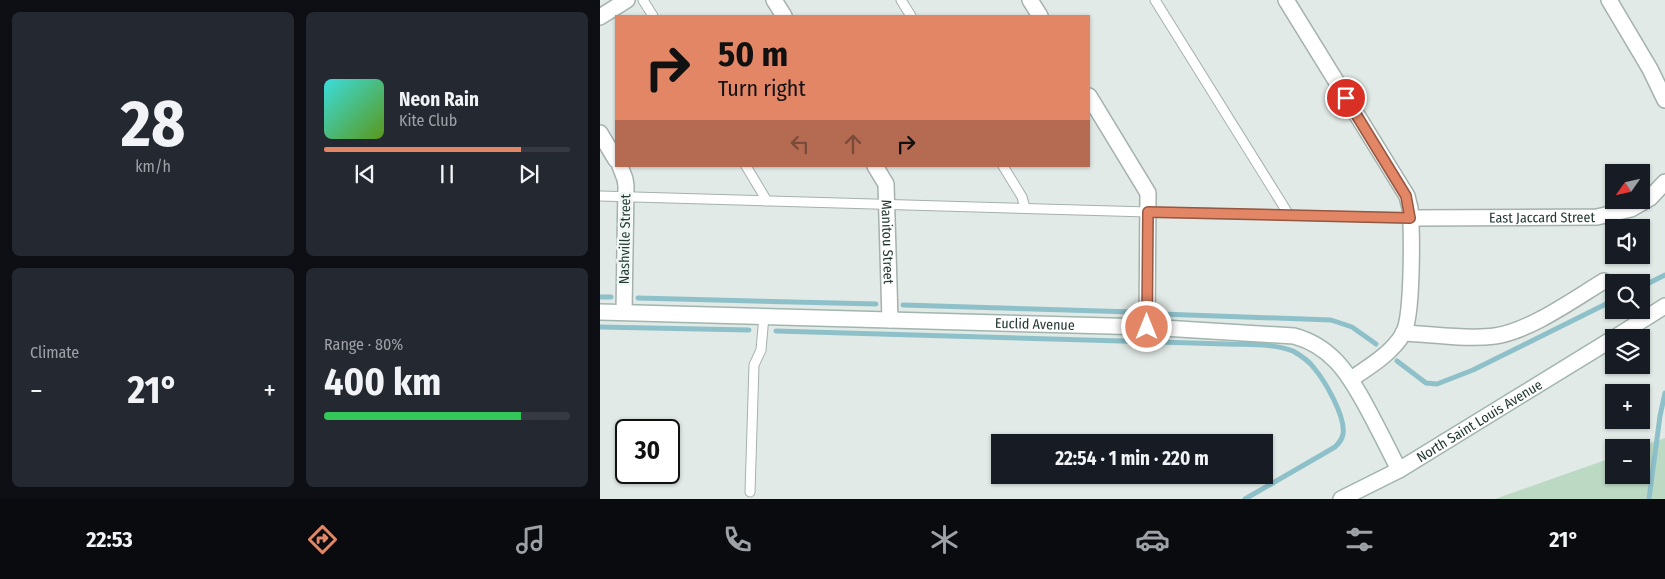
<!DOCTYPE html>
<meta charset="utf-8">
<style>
body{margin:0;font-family:"Fira Sans Condensed",sans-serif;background:#242831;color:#f1f3f6;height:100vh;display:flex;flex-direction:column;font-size:19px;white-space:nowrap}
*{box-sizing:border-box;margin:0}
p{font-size:16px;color:#9ea1a6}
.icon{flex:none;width:28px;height:28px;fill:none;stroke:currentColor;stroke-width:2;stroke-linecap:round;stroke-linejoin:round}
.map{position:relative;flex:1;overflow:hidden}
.side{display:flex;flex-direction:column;gap:12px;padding:12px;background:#0d0f14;width:600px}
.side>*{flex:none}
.guide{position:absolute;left:15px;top:15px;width:475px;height:152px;border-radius:0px;box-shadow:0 1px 4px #0004;background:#e38666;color:#111;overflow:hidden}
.needle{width:32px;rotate:236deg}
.fabs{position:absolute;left:1005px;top:164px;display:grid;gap:10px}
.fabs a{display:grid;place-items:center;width:45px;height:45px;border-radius:0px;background:#171b24;box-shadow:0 1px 4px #0004;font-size:25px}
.speed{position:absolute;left:15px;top:419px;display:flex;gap:10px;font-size:25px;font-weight:700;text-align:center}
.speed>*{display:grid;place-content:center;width:65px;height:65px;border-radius:50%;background:#171b24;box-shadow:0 1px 4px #0004;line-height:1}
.speed .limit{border:2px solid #111;border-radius:8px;background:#fff;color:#111}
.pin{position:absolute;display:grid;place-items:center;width:42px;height:42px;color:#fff;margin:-21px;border:2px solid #fff;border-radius:50%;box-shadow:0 1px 5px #0007}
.me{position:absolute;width:55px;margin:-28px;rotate:0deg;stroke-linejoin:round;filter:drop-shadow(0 0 4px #0008)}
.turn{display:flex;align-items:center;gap:18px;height:105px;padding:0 20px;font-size:22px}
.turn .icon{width:65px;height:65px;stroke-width:2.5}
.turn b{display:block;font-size:35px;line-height:42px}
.lanes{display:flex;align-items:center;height:48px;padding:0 20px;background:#0003;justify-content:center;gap:25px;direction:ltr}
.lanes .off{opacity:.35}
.big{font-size:38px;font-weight:700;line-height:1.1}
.side .card{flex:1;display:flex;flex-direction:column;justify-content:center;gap:8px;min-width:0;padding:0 18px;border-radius:8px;background:#242831}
.side .dial{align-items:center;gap:0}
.dial b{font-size:65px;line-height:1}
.song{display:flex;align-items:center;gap:15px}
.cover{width:60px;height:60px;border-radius:8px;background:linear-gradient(135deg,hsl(180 70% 55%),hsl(90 70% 35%))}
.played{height:5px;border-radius:2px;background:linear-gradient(90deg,#e38666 80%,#363941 80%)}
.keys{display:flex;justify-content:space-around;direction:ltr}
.heat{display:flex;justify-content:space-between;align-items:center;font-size:28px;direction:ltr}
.charge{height:8px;border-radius:4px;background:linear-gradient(90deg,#34c759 80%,#363941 0)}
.side .tiles{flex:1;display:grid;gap:12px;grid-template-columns:repeat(2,1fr)}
.trip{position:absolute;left:391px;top:434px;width:282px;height:50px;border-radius:0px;background:#171b24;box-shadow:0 1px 4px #0004;font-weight:700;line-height:50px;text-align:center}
.menu{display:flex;height:80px;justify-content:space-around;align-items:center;background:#090b0e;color:#9ea1a6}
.menu .icon{width:35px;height:35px}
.menu .active{color:#e38666}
.menu b{font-size:22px;color:#f1f3f6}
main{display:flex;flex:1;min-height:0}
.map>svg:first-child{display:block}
.green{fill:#bcd9c4}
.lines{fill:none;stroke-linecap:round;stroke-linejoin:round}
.stream{stroke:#8ec0ca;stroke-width:5}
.lane-casing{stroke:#a4b1ad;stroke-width:11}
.street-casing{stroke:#a4b1ad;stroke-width:18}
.secondary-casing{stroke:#a1b5ae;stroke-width:18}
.lane{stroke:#fff;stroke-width:9}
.street{stroke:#fff;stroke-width:15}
.secondary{stroke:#fff;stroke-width:15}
.route-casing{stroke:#945742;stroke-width:12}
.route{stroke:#e38666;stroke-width:9}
.labels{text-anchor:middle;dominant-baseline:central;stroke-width:5;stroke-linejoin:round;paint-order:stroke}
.street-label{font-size:14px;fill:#233933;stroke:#f1f7f4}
</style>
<main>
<section class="side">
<div class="tiles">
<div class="card dial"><b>28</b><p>km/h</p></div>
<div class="card">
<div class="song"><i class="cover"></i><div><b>Neon Rain</b><p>Kite Club</p></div></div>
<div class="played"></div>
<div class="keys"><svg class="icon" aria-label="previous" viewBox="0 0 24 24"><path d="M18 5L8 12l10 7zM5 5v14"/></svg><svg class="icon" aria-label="pause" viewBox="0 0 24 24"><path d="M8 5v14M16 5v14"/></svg><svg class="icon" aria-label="next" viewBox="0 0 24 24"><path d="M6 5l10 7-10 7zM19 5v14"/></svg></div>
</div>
<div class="card"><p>Climate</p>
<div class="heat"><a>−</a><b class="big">21°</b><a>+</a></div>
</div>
<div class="card"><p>Range · 80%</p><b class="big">400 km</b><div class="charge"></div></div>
</div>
</section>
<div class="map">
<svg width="1065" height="499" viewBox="0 0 1065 499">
<rect width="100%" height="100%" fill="#e1eae6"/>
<!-- green -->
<polygon class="green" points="1065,438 1065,499 895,499 1014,457 1014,475 1041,475 1041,448 1039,447"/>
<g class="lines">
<!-- stream -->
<g class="stream">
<polyline points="1041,287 1065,275"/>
<polyline points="0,297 11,297"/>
<polyline points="38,298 276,304"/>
<polyline points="303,305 534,312"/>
<polyline points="561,314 731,320 752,327 776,344"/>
<polyline points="0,327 149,330"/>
<path d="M176,331L627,344C648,345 673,343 693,351C700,355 709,361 714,368C725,381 746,417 743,434C742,440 739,443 735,447L645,499"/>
<polyline points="797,361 826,383 837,384 873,370 1014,300"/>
<polyline points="1049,499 1060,416 1065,393"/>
</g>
<defs>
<g id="lane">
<polyline points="43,0 53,16"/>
<polyline points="301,0 311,16"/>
<polyline points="555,0 689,215"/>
<polyline points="146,166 167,201"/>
<polyline points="403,166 422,197 425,208"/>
<polyline points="0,196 548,212 810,218"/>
<polyline points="150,492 154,365 161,350 164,316"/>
</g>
<g id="street">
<polyline points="174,0 184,16"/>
<polyline points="430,0 440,16"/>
<path d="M686,0L807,196L810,208C812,231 813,317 803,334C792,353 769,367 751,379"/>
<polyline points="1009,0 1050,69 1065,100"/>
<polyline points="0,17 27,0"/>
<polyline points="489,96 548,193 547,327"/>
<polyline points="0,133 16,160"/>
<polyline points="20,166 25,179 26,186 24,312"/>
<path id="s1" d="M275,166L286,184L290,320"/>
<path id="s2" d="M810,218L997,217L1031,209L1050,198L1065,182"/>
<path d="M803,333C832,334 867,340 895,336C930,331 974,299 1004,281"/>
</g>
<g id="secondary">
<path id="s3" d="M0,312L547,327L694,336C731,346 748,373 765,404C777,426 788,448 799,470"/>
<polyline points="1014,338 1065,306"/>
<path id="s4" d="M741,499L799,470L1014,338"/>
</g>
</defs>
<!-- lane casing -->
<use href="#lane" class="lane-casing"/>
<!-- street casing -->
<use href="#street" class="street-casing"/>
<!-- secondary casing -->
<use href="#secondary" class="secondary-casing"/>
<!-- lane -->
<use href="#lane" class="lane"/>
<!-- street -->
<use href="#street" class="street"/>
<!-- secondary -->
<use href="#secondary" class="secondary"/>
</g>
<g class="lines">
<defs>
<polyline id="route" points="547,327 548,212 810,218 806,196 746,98"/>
</defs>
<!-- route casing -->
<use href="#route" class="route-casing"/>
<!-- route -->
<use href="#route" class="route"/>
</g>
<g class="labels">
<!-- street labels -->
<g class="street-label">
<text stroke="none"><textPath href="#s2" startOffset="132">East Jaccard Street</textPath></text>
<text transform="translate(25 239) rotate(-89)">Nashville Street</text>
<text stroke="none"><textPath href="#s1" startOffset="79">Manitou Street</textPath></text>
<text stroke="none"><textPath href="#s3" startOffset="435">Euclid Avenue</textPath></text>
<text stroke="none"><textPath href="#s4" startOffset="159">North Saint Louis Avenue</textPath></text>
</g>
</g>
</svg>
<div class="fabs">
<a><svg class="needle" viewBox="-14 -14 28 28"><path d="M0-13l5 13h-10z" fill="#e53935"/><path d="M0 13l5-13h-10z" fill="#9ea1a6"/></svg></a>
<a><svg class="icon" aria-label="sound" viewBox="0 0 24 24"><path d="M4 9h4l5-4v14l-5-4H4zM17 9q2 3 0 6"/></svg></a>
<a><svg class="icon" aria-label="search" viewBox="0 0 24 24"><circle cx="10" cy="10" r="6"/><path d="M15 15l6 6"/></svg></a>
<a><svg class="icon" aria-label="layers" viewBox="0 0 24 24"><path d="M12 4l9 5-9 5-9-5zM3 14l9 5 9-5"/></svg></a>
<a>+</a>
<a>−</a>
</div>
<div class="speed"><div class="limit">30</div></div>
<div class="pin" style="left:746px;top:98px;background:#d93025"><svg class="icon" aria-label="arrive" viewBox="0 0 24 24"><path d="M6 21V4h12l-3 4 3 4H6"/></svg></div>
<svg class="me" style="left:547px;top:327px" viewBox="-20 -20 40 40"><circle r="17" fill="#e38666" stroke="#fff" stroke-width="3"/><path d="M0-11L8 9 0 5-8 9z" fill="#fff"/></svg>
<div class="trip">22:54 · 1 min · 220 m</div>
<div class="guide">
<div class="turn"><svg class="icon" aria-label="right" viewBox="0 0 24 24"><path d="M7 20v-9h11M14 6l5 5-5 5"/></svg><div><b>50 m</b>Turn right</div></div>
<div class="lanes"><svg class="icon off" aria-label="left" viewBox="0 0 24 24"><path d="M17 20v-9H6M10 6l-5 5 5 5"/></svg><svg class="icon off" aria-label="ahead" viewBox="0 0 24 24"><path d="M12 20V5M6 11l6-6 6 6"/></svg><svg class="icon" aria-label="right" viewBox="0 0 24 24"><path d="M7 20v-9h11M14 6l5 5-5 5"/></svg></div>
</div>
</div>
</main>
<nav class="menu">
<b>22:53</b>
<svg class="icon active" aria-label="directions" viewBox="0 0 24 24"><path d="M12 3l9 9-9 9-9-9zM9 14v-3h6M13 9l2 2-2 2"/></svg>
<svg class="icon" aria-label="music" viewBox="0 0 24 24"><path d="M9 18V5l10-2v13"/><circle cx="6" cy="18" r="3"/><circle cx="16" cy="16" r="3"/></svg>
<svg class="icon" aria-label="phone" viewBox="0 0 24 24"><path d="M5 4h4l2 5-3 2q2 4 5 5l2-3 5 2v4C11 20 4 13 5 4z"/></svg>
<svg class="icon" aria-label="climate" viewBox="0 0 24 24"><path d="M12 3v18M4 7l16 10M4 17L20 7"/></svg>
<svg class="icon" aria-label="car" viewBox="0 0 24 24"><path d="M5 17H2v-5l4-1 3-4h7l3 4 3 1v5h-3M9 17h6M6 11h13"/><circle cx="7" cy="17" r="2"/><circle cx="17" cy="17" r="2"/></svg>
<svg class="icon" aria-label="filters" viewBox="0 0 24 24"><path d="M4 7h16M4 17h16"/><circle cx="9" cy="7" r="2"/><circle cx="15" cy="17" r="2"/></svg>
<b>21°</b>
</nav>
